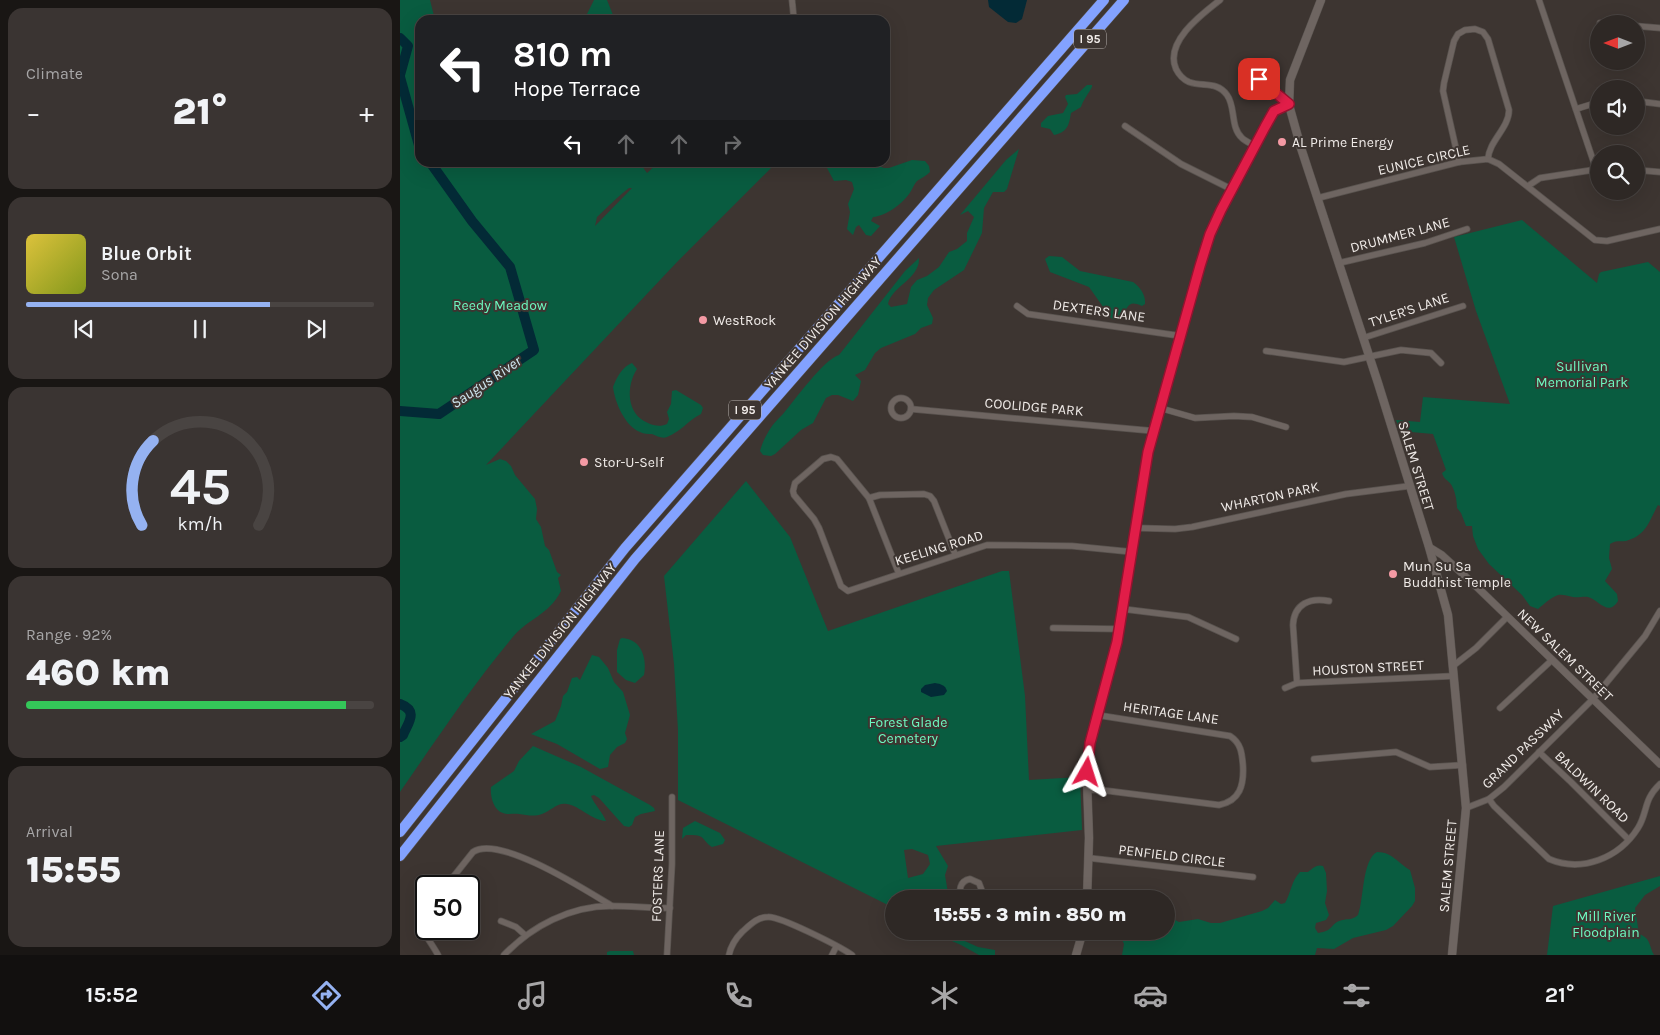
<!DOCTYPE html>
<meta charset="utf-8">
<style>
body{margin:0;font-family:Karla,sans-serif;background:#3a3432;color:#f1f3f6;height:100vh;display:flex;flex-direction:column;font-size:19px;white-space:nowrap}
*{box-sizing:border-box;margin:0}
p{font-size:16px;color:#a7a6a7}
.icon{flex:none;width:28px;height:28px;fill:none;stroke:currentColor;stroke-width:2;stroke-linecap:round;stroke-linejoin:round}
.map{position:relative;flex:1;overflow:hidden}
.sheet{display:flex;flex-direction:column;gap:8px;padding:8px;background:#191614;width:400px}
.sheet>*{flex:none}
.banner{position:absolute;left:15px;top:15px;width:475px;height:152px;border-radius:15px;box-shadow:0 5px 20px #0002,0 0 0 1px #494442;background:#202124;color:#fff;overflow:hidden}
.needle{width:32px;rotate:270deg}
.buttons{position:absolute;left:1190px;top:15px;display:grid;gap:10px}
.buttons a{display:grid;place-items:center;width:55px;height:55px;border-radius:50%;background:#2e2825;box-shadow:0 5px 20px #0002,0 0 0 1px #494442;font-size:25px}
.speed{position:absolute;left:15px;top:875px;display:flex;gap:10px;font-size:25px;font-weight:700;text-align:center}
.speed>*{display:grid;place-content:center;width:65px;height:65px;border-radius:50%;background:#2e2825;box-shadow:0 5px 20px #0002,0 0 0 1px #494442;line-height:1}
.speed .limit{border:2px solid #111;border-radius:8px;background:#fff;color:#111}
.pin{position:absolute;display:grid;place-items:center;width:42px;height:42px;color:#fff;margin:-21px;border-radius:10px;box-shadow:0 2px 8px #0006}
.me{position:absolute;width:55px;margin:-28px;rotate:6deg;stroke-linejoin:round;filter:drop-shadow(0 0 4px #0008)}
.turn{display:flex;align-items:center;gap:18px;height:105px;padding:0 15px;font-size:22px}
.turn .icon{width:65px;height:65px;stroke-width:2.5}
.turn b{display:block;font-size:35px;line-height:42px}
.lanes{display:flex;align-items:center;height:48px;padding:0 15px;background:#0003;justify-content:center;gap:25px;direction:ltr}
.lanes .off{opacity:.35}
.big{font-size:38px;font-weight:800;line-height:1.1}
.sheet .tile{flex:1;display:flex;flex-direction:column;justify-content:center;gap:8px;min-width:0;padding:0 18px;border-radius:15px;background:#3a3432}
.sheet .dial{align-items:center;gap:0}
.dial svg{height:130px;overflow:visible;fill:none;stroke:#494442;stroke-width:7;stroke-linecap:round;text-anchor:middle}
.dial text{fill:#f1f3f6;stroke:none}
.song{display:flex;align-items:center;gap:15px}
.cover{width:60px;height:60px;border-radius:8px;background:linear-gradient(135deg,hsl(50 70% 55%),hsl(70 70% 35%))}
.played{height:5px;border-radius:2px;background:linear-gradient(90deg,#95b2f1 70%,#494442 70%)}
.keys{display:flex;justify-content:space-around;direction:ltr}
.heat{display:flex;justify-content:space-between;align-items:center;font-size:28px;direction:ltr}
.charge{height:8px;border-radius:4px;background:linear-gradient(90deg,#34c759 92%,#494442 0)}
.trip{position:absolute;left:485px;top:890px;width:290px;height:50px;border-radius:25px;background:#2e2825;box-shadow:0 5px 20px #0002,0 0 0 1px #494442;font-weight:800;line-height:50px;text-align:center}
.tab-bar{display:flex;height:80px;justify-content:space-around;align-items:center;background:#12100f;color:#a7a6a7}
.tab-bar .icon{width:35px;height:35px}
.tab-bar .current{color:#95b2f1}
.tab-bar b{font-size:22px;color:#f1f3f6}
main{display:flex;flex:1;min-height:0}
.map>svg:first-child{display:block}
.green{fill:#095c40;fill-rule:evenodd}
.water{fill:#032a36}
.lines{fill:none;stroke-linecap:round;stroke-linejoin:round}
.river{stroke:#032a36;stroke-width:10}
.minor-casing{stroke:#59534f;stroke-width:7}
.tertiary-casing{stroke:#59534f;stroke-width:8}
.secondary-casing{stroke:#59534f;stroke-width:9}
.motorway-casing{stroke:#59534f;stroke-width:11}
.minor{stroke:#6e6561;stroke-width:5.5}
.tertiary{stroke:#6e6561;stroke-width:7}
.secondary{stroke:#6e6561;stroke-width:8}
.motorway{stroke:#83a2ff;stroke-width:10}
.route-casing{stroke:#92132f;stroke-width:12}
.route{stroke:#e11d48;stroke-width:9}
.poi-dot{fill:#f49aa4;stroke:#3d3531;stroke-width:2}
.labels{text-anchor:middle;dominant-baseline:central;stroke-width:4;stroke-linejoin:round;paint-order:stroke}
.shield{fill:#3d3531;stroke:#bab4b1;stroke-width:1}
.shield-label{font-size:12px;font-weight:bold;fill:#f0ebe8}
.poi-label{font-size:14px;fill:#f0ebe8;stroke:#3d3531;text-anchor:start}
.street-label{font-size:14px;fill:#f0ebe8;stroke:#3d3531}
.park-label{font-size:14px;fill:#6dfac1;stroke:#3d3531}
.water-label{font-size:15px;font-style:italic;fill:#d0e9f2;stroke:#3d3531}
</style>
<main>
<section class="sheet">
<div class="tile"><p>Climate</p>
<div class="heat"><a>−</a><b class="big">21°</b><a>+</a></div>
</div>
<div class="tile">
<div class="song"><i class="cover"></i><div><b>Blue Orbit</b><p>Sona</p></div></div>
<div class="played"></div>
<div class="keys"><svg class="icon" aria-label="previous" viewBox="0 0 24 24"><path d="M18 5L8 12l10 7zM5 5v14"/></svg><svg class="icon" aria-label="pause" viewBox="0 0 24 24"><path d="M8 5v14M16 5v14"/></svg><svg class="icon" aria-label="next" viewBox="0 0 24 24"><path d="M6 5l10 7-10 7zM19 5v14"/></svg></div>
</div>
<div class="tile dial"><svg viewBox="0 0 100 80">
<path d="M14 69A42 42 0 1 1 86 69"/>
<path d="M14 69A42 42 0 0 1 21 17" stroke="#95b2f1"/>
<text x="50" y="56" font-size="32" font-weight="700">45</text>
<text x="50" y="72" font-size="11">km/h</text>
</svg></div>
<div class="tile"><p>Range · 92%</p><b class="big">460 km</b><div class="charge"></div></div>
<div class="tile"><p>Arrival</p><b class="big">15:55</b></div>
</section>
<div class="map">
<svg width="1260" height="955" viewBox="0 0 1260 955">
<rect width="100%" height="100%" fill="#3d3531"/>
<!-- green -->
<g class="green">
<path d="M0,0H30L35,20H20V162H239L247,173L258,163H376L277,262L86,465L100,459L106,461L111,466L115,475L135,499L137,509L136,519L141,527L145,546L149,550L157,572L161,575L158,578L161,591C148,616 128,618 112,638C71,687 36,740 0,792ZM229,188H232L195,226L197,217C208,207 217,197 229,188Z"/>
<polygon points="194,0 207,0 215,20 184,20"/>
<path d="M687,85H692V87C689,93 683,100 681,107L671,113C669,126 667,132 654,135L650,129L641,127V123L648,116L663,113L668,104L665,97L666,95L677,94Z"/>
<path d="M619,149L607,189L604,192H593L584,208L582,233L564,270L534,290L528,298L527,305L533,318L532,324L521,328L515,334L481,348L475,353L465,370L455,375L461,381L458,395L453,401L438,395H432L426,398L413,423L401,430L375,454L371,456L363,455L360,451C362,443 367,433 372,426C375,422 379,418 383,414C395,400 423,360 439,355L505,271L519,258C520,279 492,286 488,304L491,307L507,304L511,287L517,280L527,276L539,267L549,252L557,249L567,241V233L574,217L568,211L560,215L606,160Z"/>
<path d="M512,160L525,161L529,166L530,172C526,176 521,178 517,181C514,184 513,188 511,191C504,203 486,216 473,217L471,221L480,226L471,236L466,235L459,225L456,227L453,235L447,229L450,212L448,204L454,189L452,182L446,180L434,181L427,168L401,163H476L478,166L484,168H489Z"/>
<path d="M1122,220L1197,283L1199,274L1201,272L1248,262L1260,272V506L1258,505C1249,521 1247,535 1226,541C1220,542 1216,540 1210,544L1209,558L1212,569L1205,581L1217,594L1218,601C1208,617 1199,600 1188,597C1184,596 1178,598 1173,597C1167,596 1163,594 1158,595C1150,598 1144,604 1138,609L1130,606L1122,595L1089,564L1078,549L1073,536L1072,526H1066L1061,513L1057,508C1057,501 1055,489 1050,483C1046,479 1044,479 1042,473L1046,470L1033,434L1000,431L996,420L1020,422L1023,397L1110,404L1076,311L1054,237Z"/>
<path d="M649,256L662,257L680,271L733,282C740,287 746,295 745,304L742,306C728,300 729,306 722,316L714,320L711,318L689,287L650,272L645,259Z"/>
<path d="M232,363L237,369C226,386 226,414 248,423C254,426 261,427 267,424L269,419L267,412L271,404L272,391L276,390L301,405L303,408L301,414C287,421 282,431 267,437C262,439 257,436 252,434C248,434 244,434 240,432C225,426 215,403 213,387C217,377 222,367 232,363Z"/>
<path d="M346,481L390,537L428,631L602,571H609L625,696L629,780L680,777L682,830L536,846L548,866L545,875L549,899H494V908L278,800V730L274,664L264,576ZM512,849L528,855L530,864L523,874L508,878L504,850Z"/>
<path d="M222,638C242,639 247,659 244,675L235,683L226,680L217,672V650L220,639Z"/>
<polygon points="192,655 199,657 208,668 214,682 223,692 230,715 225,733 227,739 225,743 217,747 210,755 208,767 200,769 157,744 131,734 155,721 161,706 163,696 167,692 172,678 177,677 180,680 181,678"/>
<path d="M133,746L181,767L250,805L254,808L255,811L241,814L235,817L232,825L229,827L224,826L199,798L194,795L191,796C194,804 203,813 206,821C191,820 180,806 167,804C157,802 151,811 142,814C134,817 127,815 119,814C114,813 108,815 103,813C93,810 90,795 91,787L114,771L119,761Z"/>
<path d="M295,821L320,833L325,840L323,844L312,847C299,838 308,835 286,835L282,839L283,828Z"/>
<path d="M977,852C992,852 998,863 1010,870L1015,888V901L1012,906L993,926L986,930L953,938L934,949L917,948L915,955H722L724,944L718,931H766V915L779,922L798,919L811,923H820L862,911L868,908L875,900L881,904L885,903C891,893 891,881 900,872H908C913,868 917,864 923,866L926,873L927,891L925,903L929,915L926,920L916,923L915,928L918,933C933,931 930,925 939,921C946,918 952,921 958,915C964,899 962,860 977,852Z"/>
<path d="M1260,876V886L1245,895L1235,908L1239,934C1251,938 1249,946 1254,955H1147L1153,906Z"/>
<polygon points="529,931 546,931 547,933 578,947 595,950 595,955 579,955 561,945"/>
<polygon points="210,951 233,951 234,955 207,955 207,952"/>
</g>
<!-- water -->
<g class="water">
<polygon points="588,0 627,0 622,19 616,23 608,22 589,7"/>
<path d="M535,683C541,684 545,685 547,691L544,695L531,697L521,692V689L525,685Z"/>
</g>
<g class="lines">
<!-- river -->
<g class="river">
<polyline points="0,38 8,46 0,75"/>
<polyline points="0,77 20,149"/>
<polyline points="0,411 39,414 134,350 110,267 72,221 30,162"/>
<path d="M0,704C19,711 8,723 3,735L0,737"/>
</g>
<defs>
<g id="minor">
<polyline points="392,0 394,20"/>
<path d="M820,0C802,14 764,42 776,69C779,75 782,79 789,82C803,87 817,81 827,95C836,107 830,127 842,138C845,141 850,143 855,146"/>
<polyline points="1139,0 1196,169"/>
<polyline points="1200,23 1209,24"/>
<polyline points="1236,26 1260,28"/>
<polyline points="859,79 889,105"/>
<polyline points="1236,101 1260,104"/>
<polyline points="1176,109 1199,102"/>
<polyline points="725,126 781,164 831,189"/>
<path d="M1059,162L1043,91L1044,83L1054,41L1058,34L1065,30L1075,29L1083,32L1088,39L1109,110C1109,128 1089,141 1088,159"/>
<polyline points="1236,170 1260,172"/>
<polyline points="1128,186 1140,178 1199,169"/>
<polyline points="918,198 1059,162 1088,159 1099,164 1195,240 1207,241 1260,229"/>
<polyline points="939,263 1025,243 1067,229"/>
<polyline points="617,306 628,314 781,336"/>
<polyline points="963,338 1063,306"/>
<polyline points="866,351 944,362 1001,350 1031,353 1041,363"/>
<circle cx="501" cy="408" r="10"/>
<polyline points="760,408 795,418 834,416 852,417 886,427"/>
<polyline points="511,409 754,431"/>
<polyline points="469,498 480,495 524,494 530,496 534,501 555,554"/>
<polyline points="737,528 775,529 792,527 946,494 1009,486"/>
<polyline points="499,574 469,498 437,459 431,457 423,459 395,483 393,491 394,495 414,519 419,528 441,586 448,591 587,545 672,546 733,552"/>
<polyline points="723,609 788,617 836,639"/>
<polyline points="653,628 719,629"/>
<polyline points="1053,666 1076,648 1107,617"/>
<path d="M897,683L893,625C894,604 910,597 929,601"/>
<polyline points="885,688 897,683 1054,676"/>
<polyline points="1100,708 1152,660"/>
<polyline points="1139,752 1171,782 1228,839"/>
<polyline points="914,759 996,752 1030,767 1063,765"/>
<path d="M687,790H701L819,805C840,801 844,785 843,766C842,753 841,743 830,736L697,715"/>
<path d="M1089,799L1094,806L1149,859C1182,873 1219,858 1238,828C1248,812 1243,800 1260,784"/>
<polyline points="1066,808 1089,799 1104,787 1193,699 1245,636 1260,611"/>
<polyline points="689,858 853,877"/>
<path d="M46,886L73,852C99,834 187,891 212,906"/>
<path d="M564,899C557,891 560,881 570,879L579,883L585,899"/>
<path d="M26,911C15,927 31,941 38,955"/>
<polyline points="101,921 116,927 125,935"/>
<path d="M104,955C132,926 170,906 211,906C231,906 250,908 270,908"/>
<polyline points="267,955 272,864 272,797"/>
<path d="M329,955C331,945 335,939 342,932C350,925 357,917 368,917C380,916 441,947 452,955"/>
<polyline points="432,955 436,947"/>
</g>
<polyline id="tertiary" points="1029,547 1042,555 1079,589 1260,764"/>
<g id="secondary">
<polyline points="921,0 890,80 889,105 901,148 978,383 1029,547 1048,615 1066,808 1052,955"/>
<polyline points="687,899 689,838 687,781 688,754 717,642 748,452 800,266 813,228 831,189 874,111 889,105"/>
<polyline points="676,955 683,931"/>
</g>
<g id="motorway">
<polyline points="0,832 225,548 704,0"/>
<polyline points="0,856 235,559 724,0"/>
</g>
</defs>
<!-- minor casing -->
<use href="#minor" class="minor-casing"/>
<!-- tertiary casing -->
<use href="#tertiary" class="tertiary-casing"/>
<!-- secondary casing -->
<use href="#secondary" class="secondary-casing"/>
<!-- motorway casing -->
<use href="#motorway" class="motorway-casing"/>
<!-- minor -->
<use href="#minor" class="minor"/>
<!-- tertiary -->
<use href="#tertiary" class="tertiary"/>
<!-- secondary -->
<use href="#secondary" class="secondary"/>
<!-- motorway -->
<use href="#motorway" class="motorway"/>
</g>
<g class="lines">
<defs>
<polyline id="route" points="687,772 690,743 717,642 748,452 800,266 810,234 821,210 865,127 874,111 889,104 859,79"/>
</defs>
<!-- route casing -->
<use href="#route" class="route-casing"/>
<!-- route -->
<use href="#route" class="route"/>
</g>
<!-- markers -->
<g class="poi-dot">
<circle cx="882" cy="142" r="5"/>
<circle cx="303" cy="320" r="5"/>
<circle cx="184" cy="462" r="5"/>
<circle cx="993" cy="574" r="5"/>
</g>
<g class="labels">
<!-- shield labels -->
<g class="shield">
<rect x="674" y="29.5" width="32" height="19" rx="4"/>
<rect x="329" y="400.5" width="32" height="19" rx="4"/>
</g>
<g class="shield-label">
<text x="690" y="39">I 95</text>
<text x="345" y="410">I 95</text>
</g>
<!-- poi labels -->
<g class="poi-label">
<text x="892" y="142">AL Prime Energy</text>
<text x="313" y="320">WestRock</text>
<text x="194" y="462">Stor-U-Self</text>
<text x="1003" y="566">Mun Su Sa<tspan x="1003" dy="16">Buddhist Temple</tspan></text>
</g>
<!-- street labels -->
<g class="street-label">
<text transform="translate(1024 160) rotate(-13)">EUNICE CIRCLE</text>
<text transform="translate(1000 235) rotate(-15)">DRUMMER LANE</text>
<text transform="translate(1009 310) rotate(-18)">TYLER'S LANE</text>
<text transform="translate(699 311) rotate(8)">DEXTERS LANE</text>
<text transform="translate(423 323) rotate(-49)">YANKEE DIVISION HIGHWAY</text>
<text transform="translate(634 407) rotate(5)">COOLIDGE PARK</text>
<text transform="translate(1016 466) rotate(73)">SALEM STREET</text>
<text transform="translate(870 497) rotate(-12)">WHARTON PARK</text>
<text transform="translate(539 548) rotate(-17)">KEELING ROAD</text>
<text transform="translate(160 631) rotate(-51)">YANKEE DIVISION HIGHWAY</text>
<text transform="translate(1165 655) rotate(44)">NEW SALEM STREET</text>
<text transform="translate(968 668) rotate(-3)">HOUSTON STREET</text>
<text transform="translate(771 713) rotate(8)">HERITAGE LANE</text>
<text transform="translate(1123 749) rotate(-44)">GRAND PASSWAY</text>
<text transform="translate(1192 787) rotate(44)">BALDWIN ROAD</text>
<text transform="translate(772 856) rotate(7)">PENFIELD CIRCLE</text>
<text transform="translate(1048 866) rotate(-85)">SALEM STREET</text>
<text transform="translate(258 876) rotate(-88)">FOSTERS LANE</text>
</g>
<!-- park labels -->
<g class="park-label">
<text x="100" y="305">Reedy Meadow</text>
<text x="1182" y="366">Sullivan<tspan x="1182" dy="16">Memorial Park</tspan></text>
<text x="508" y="722">Forest Glade<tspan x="508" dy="16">Cemetery</tspan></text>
<text x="1206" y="916">Mill River<tspan x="1206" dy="16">Floodplain</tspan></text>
</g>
<!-- water labels -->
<g class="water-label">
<text transform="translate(86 382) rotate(-34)">Saugus River</text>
</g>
</g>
</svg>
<div class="buttons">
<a><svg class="needle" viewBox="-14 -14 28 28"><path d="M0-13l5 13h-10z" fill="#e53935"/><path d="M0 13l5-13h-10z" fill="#a7a6a7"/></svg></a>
<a><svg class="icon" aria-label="sound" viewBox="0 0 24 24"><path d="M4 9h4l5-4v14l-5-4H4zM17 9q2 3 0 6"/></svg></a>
<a><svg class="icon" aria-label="search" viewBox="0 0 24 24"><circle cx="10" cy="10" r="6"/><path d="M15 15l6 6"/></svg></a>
</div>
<div class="speed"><div class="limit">50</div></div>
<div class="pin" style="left:859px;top:79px;background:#d93025"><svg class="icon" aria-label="arrive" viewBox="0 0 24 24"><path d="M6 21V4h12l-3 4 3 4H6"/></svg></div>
<svg class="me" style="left:687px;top:772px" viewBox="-20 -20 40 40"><path d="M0-17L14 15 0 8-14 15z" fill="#e11d48" stroke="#fff" stroke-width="4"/></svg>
<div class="trip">15:55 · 3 min · 850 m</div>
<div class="banner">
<div class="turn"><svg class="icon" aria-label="left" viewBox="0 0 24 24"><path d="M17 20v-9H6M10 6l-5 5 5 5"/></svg><div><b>810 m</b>Hope Terrace</div></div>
<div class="lanes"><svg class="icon" aria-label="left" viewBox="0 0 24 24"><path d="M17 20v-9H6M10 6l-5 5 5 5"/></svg><svg class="icon off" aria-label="ahead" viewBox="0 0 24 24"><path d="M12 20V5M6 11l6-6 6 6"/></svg><svg class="icon off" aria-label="ahead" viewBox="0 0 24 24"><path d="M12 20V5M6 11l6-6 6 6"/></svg><svg class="icon off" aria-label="right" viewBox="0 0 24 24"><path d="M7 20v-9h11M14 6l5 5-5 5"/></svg></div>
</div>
</div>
</main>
<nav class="tab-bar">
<b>15:52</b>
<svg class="icon current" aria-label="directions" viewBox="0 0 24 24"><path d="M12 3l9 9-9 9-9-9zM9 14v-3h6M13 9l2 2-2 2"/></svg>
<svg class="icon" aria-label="music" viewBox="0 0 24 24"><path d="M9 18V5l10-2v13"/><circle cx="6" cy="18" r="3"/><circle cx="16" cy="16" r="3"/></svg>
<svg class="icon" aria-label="phone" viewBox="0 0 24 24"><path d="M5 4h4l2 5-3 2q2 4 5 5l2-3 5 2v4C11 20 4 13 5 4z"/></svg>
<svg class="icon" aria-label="climate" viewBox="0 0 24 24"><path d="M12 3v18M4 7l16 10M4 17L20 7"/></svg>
<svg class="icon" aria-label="car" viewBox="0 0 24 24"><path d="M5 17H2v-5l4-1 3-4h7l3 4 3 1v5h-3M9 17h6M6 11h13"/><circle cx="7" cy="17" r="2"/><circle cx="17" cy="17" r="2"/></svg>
<svg class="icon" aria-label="filters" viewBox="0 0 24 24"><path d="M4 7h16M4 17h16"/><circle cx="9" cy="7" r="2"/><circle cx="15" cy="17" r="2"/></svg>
<b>21°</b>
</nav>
